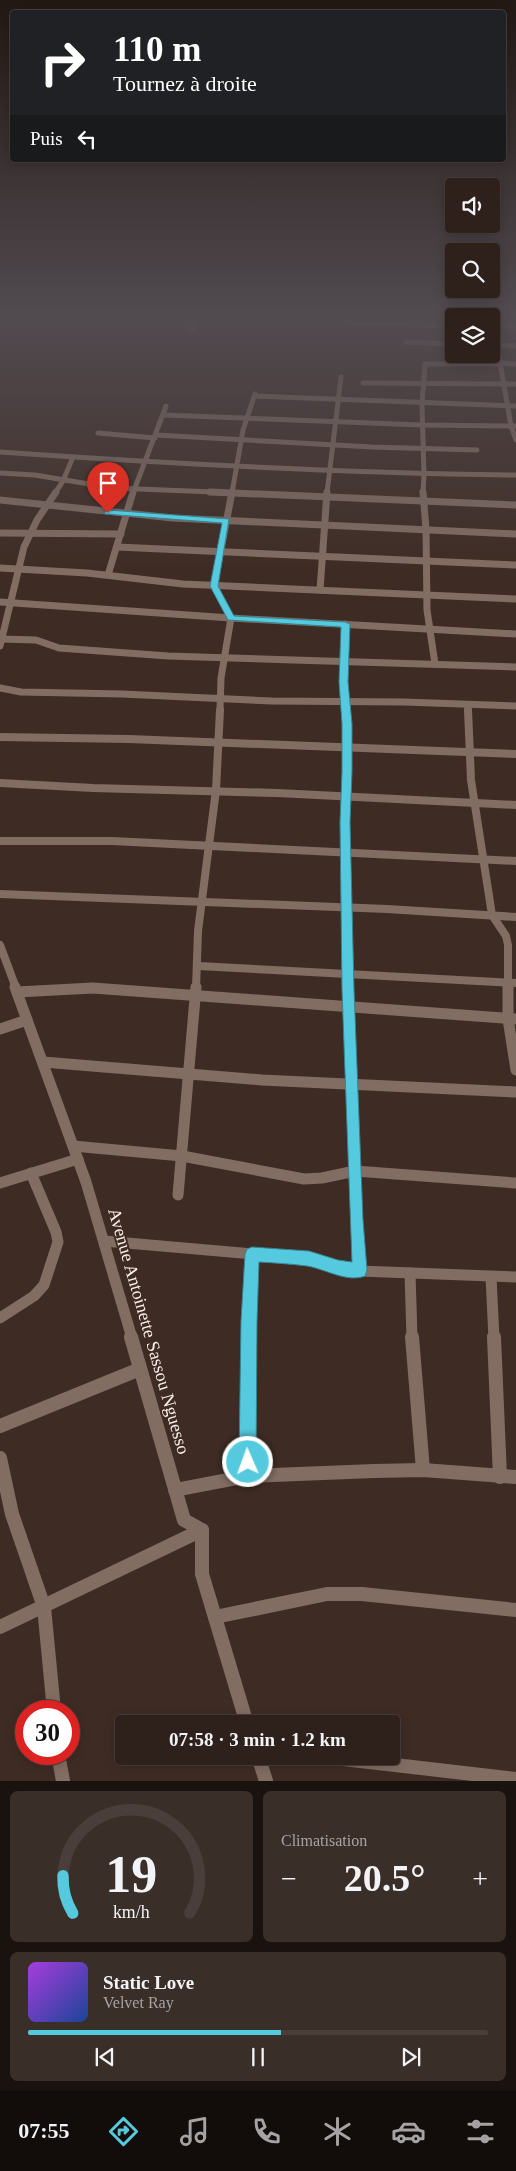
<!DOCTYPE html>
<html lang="fr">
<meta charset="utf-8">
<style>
body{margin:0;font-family:"Times New Roman",serif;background:#3a2e28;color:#f1f3f6;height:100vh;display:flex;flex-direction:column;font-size:19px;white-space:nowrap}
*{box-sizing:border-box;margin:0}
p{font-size:16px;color:#a7a3a3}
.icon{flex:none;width:28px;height:28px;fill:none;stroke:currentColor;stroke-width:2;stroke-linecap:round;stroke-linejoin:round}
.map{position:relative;height:1781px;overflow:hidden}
.details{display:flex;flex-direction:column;gap:10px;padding:10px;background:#19120f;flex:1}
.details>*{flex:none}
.hud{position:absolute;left:10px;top:10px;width:496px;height:152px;border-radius:5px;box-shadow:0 2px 12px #0003,0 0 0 1px #493e3a;background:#202124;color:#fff;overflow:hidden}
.fabs{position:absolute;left:445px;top:178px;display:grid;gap:10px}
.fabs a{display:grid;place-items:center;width:55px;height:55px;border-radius:5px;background:#2e211b;box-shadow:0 2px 12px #0003,0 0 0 1px #493e3a;font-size:25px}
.speed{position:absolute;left:15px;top:1700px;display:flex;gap:10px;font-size:25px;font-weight:700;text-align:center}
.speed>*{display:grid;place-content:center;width:65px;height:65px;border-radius:50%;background:#2e211b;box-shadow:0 2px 12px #0003,0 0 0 1px #493e3a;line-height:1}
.speed .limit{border:8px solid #d22;background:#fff;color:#111}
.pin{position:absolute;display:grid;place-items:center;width:42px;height:42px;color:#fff;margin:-51px -21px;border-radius:50% 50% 50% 0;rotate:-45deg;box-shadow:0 0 5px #0007}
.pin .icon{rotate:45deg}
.me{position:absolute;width:55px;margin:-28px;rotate:358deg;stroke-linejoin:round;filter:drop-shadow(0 0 4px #0008)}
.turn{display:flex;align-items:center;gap:18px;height:105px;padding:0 20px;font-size:22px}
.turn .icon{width:65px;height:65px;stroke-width:2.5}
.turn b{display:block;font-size:35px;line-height:42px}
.then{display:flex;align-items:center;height:48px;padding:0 20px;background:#0003;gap:10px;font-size:19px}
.big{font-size:38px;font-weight:800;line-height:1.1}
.details .tile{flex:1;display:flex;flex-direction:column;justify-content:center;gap:8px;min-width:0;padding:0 18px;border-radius:8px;background:#3a2e28}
.details .dial{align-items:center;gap:0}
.dial svg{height:130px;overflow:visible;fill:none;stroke:#493e3a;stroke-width:7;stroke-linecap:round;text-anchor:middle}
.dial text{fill:#f1f3f6;stroke:none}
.song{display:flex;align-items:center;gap:15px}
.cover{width:60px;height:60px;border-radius:8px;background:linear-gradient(135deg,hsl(280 70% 55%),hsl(220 70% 35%))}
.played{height:5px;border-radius:2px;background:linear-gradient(90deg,#55cadf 55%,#493e3a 55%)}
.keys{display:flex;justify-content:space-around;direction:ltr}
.heat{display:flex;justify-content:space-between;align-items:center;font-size:28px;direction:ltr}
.details .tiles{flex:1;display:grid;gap:10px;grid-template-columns:1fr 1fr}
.tile:last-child{grid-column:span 2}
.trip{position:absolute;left:115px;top:1715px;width:285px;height:50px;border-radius:5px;background:#2e211b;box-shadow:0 2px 12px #0003,0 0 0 1px #493e3a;font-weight:800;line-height:50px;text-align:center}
.tabs{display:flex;height:80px;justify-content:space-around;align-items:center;background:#120d0b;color:#a7a3a3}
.tabs .icon{width:35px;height:35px}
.tabs .active{color:#55cadf}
.tabs b{font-size:22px;color:#f1f3f6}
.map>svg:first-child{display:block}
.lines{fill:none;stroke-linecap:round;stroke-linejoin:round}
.minor-far4{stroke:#826d63;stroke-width:5}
.minor-far3{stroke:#826d63;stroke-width:7}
.minor-far2{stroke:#826d63;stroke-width:8}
.minor-far1{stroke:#826d63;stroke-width:11}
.minor{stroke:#826d63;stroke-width:14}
.route{fill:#55cadf;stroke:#378391}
.labels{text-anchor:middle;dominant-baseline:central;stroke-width:4;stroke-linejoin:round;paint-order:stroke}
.near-street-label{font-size:18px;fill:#fbeee9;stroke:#3e2c24}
</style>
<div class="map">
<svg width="516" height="1781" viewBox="0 0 516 1781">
<rect width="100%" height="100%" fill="#3e2c24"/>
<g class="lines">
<!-- minor-far4 -->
<g class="minor-far4">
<polyline points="344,321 347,323 454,326"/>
<polyline points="493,321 511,426 516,440"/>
<polyline points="491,326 516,326"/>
<polyline points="193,329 194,321"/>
<polyline points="406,342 454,344"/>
<polyline points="491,345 516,346"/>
<polyline points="501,363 516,364"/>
<polyline points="363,383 516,384"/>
<polyline points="254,396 516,406"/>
<polyline points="164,415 423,425 516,426"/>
<polyline points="98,433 155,438"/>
<polyline points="156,435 372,447 477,450"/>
<path d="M0,452C172,464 344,473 516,475"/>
<polyline points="0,473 35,475 113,488 240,493"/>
<polyline points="55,493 63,481 73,457"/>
<polyline points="133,493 166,406"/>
<polyline points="232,493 243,430 255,394"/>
<polyline points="327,493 341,377"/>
<polyline points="423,493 424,474 422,405 425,364 500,364"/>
</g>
<!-- minor-far3 -->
<g class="minor-far3">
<polyline points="210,492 516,505"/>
<polyline points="423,492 426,529 427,610 435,664"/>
<polyline points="0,500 173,518 516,534"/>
<polyline points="0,533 121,534"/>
<polyline points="117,547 516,565"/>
<polyline points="0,568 87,573 183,584 516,599"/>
<polyline points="108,575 133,492"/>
<polyline points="320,590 327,492"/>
<polyline points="0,602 231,618 516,634"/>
<polyline points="345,624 344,682 346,711"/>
<polyline points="0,639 36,640 59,648 168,656 516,667"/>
<polyline points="0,646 24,547 37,520 56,492"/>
<polyline points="0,688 21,692 122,694 272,701 404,702 516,706"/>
<polyline points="468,705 468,711"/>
<polyline points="220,711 221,678 231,618 214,586 232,492"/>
</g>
<!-- minor-far2 -->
<g class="minor-far2">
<polyline points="346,710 347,772 345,822 348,988"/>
<polyline points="468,710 471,780 492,915 506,936 508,945 508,988"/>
<polyline points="0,737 129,739 516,754"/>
<polyline points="0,783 93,788 277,793 516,805"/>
<polyline points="0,841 112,841 516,861"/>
<polyline points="0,894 387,909 516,917"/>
<polyline points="0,945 16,988"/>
<polyline points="198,966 516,983"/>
<polyline points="196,988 198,931 216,790 220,710"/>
</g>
<!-- minor-far1 -->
<g class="minor-far1">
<polyline points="15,987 86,1182 132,1338"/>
<polyline points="348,987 356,1220 360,1271"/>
<polyline points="508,987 508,1019 516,1070"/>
<polyline points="17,992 93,988 516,1019"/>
<polyline points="0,1029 27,1020"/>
<polyline points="43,1062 262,1080 516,1092"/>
<polyline points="73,1146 182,1156 304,1179 322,1178 355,1171 516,1183"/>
<polyline points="0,1183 78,1159"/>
<polyline points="178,1195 196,987"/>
<polyline points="104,1241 309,1259 338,1268 360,1271 516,1277"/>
<polyline points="410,1273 412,1338"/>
<polyline points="491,1277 494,1338"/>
<polyline points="0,1318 34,1296 44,1285 58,1242 56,1232 31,1173"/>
<polyline points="249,1338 252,1254"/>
</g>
<!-- minor -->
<g class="minor">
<polyline points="131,1337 184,1520 202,1530 202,1574 247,1724"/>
<polyline points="412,1337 423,1470"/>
<polyline points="494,1337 500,1477"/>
<polyline points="0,1426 140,1369"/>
<polyline points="0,1458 12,1514 44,1607 54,1711"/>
<polyline points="248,1476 247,1389 249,1337"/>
<polyline points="175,1490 248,1476 374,1471 423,1470 516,1477"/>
<polyline points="215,1617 327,1594 362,1594 516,1610"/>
<polyline points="0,1627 202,1530"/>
<polyline points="58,1754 63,1781"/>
<polyline points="258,1756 266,1781"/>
<polyline points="317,1756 516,1779"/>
</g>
</g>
<!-- sky -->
<linearGradient id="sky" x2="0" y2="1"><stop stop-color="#221814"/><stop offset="0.56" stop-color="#524b50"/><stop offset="1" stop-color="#524b50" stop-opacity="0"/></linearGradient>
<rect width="516" height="570" fill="url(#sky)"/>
<!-- route -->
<path class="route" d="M108,510L229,519L218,586L234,616L345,622L350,624L348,682L352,724V772L350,822L354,990L363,1220L367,1270L365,1276C347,1283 325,1269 307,1266C292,1264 275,1263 259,1262L257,1321L256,1462L254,1468L248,1470L242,1468L239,1462L241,1321L245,1254L247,1249L252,1247L309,1251L338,1260L352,1262L342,990L340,822L342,772V724L339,682L341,627L228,620L210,586L222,523L105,514L104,513Z"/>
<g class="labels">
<!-- near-street labels -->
<g class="near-street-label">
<text transform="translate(149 1331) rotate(74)">Avenue Antoinette Sassou Nguesso</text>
</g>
</g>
</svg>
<div class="fabs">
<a><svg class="icon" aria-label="sound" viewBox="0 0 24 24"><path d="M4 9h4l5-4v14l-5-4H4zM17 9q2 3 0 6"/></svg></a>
<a><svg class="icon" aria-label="search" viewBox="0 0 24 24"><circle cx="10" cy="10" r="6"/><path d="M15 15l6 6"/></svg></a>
<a><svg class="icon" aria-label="layers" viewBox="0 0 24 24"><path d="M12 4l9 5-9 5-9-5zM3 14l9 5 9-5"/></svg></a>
</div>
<div class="speed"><div class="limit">30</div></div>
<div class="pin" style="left:108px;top:513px;background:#d93025"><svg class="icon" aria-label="arrive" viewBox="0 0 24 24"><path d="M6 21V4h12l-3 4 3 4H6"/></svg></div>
<svg class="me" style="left:248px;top:1462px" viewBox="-20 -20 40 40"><circle r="17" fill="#55cadf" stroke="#fff" stroke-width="3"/><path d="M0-11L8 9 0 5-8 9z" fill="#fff"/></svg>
<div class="trip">07:58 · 3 min · 1.2 km</div>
<div class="hud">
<div class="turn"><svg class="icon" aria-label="right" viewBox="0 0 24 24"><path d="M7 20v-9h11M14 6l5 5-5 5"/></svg><div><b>110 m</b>Tournez à droite</div></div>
<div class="then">Puis<svg class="icon" aria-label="left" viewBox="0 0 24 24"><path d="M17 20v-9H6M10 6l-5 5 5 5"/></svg></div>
</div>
</div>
<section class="details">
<div class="tiles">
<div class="tile dial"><svg viewBox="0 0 100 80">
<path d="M14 69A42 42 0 1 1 86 69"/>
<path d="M14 69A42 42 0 0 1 8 46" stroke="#55cadf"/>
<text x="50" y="56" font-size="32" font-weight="700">19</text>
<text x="50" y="72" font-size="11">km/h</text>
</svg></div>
<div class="tile"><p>Climatisation</p>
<div class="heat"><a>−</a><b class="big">20.5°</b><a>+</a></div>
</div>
<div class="tile">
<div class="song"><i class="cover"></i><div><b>Static Love</b><p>Velvet Ray</p></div></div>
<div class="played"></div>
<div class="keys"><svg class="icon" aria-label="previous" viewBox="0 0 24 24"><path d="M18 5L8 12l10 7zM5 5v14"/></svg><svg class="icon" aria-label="pause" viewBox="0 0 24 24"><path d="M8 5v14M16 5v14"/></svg><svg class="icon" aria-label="next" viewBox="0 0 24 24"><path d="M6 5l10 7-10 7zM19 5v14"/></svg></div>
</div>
</div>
</section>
<nav class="tabs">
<b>07:55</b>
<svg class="icon active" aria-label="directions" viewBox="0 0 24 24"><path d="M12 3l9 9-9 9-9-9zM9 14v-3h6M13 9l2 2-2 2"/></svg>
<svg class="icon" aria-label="music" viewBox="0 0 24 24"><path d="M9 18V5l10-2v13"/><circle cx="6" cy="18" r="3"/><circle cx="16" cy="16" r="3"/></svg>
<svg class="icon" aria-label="phone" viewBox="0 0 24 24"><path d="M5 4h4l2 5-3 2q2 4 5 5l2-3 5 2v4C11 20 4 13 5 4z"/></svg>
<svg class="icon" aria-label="climate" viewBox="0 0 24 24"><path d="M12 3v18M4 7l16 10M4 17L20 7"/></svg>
<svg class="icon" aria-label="car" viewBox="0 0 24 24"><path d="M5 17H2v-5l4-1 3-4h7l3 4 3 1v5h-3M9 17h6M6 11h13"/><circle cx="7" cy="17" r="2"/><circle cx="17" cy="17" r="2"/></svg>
<svg class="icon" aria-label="filters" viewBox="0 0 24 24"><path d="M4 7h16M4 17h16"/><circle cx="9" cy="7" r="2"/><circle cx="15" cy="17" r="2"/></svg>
</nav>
